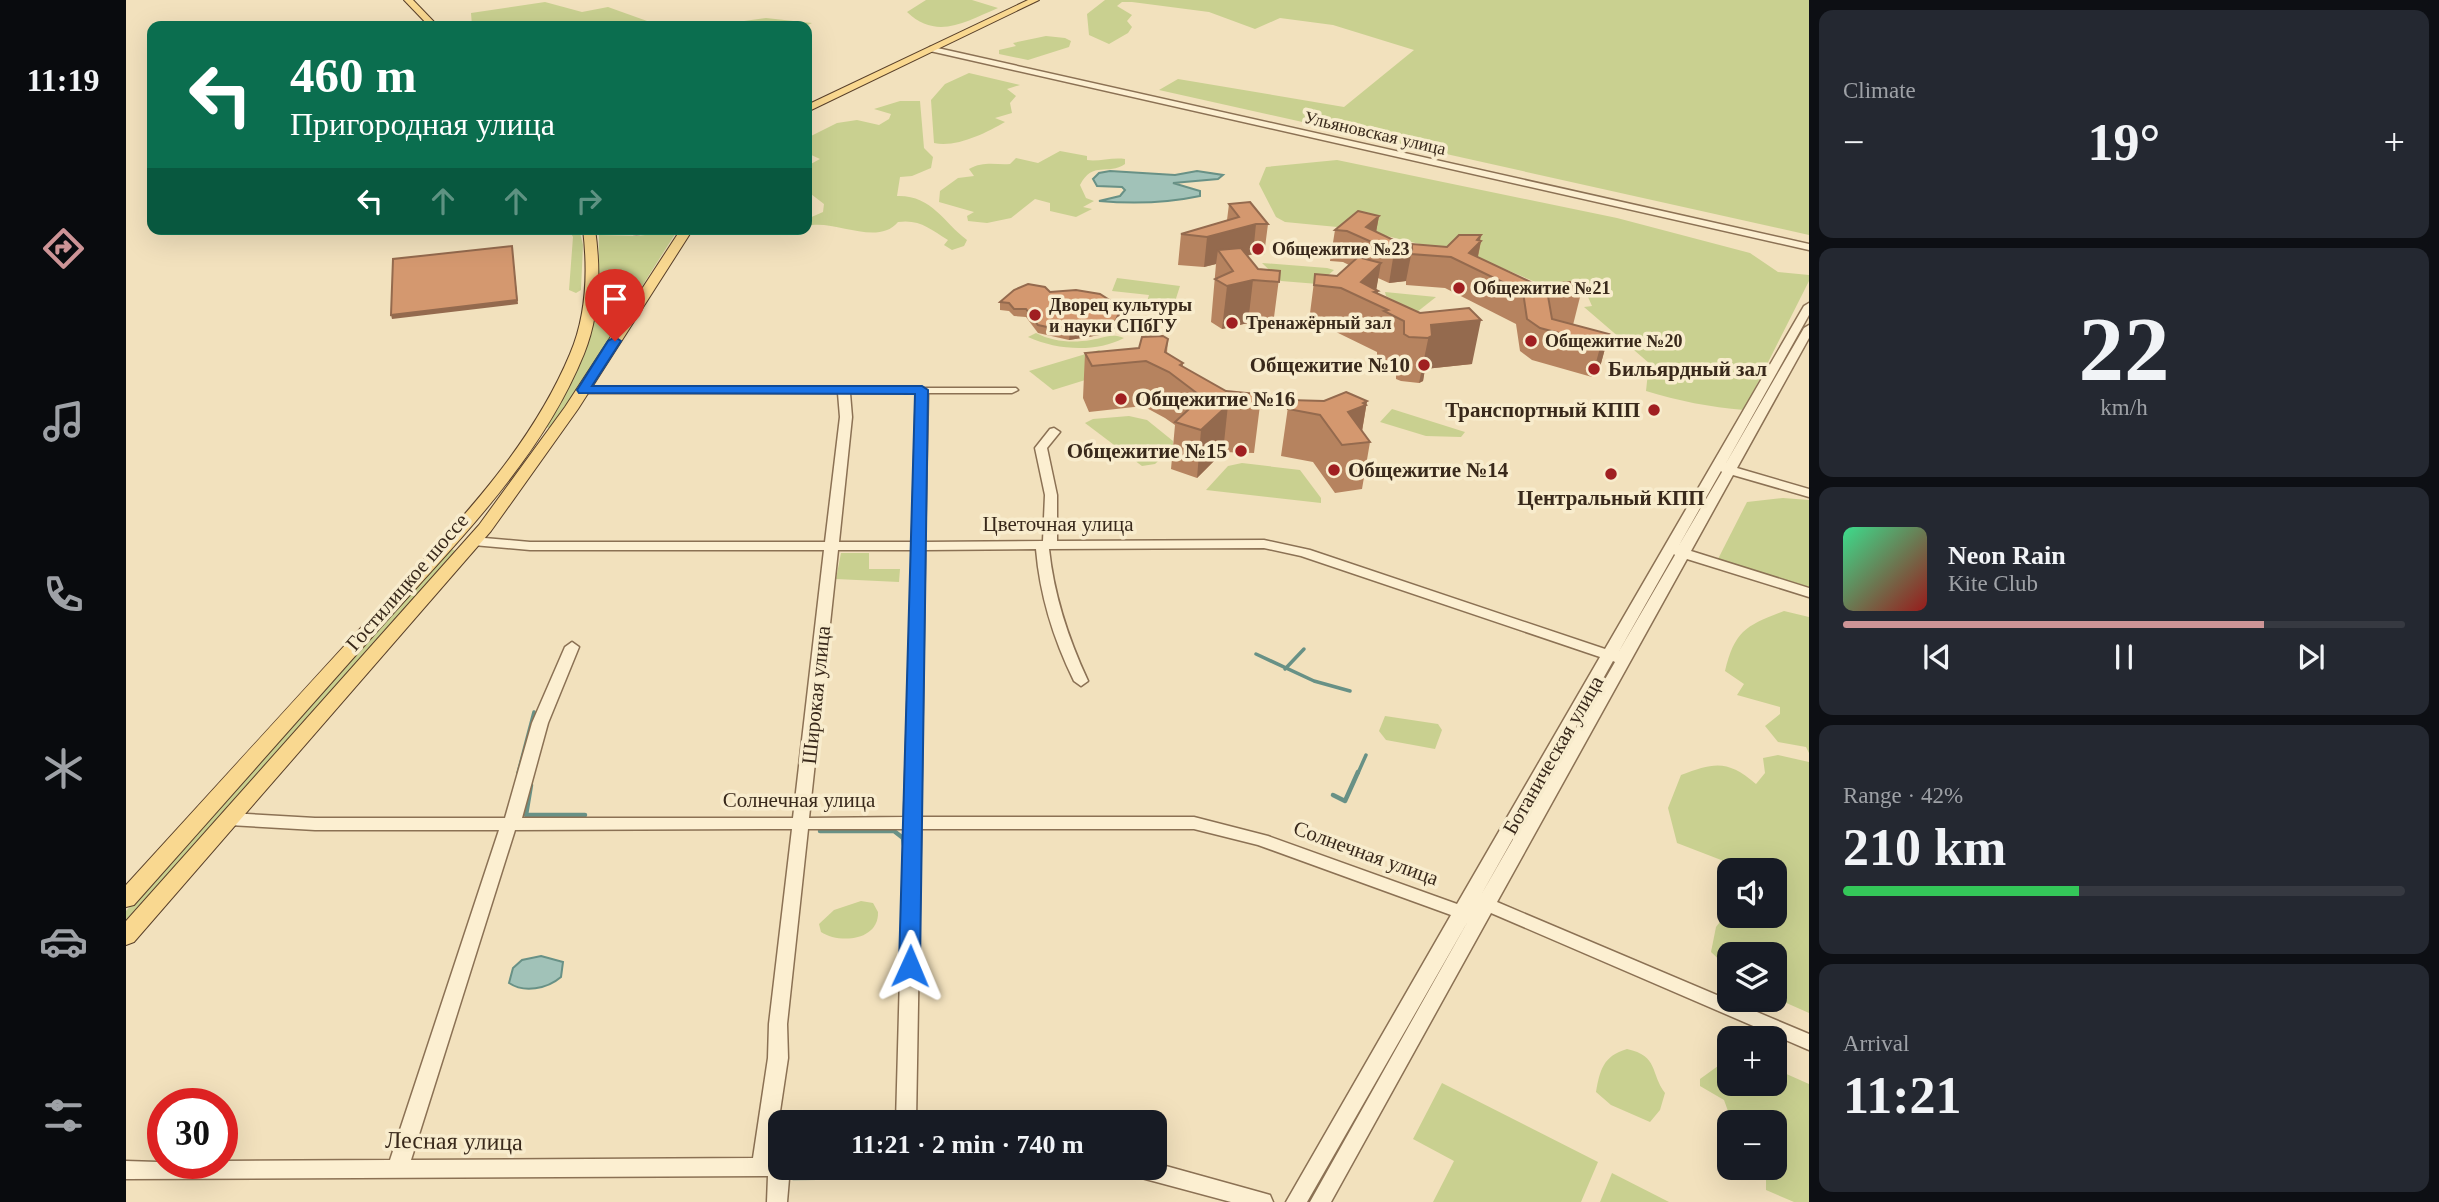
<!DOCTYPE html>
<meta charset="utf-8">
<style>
body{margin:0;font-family:Georgia,serif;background:#242831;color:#f1f3f6;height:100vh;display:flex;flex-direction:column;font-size:26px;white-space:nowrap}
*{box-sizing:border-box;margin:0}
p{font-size:23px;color:#9ea1a6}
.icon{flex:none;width:38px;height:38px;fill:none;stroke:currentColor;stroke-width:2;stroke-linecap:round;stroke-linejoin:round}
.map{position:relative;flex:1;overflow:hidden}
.sheet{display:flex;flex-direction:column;gap:10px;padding:10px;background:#0d0f14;width:630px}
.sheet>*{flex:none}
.guide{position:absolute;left:21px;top:21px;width:665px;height:214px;border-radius:14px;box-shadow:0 7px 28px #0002;background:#0b6e4f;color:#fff;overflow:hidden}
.tools{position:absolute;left:1591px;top:858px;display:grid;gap:14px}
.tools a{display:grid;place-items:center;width:70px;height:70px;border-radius:14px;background:#171b24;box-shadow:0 7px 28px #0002;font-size:35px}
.speed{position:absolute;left:21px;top:1088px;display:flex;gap:14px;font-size:35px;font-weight:700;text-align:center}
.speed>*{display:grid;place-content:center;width:91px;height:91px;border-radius:50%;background:#171b24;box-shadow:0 7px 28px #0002;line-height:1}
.speed .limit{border:10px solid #d22;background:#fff;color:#111}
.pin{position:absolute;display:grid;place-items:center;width:60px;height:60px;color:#fff;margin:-72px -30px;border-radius:50% 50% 50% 0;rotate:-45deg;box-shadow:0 0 7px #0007}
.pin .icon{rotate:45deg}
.me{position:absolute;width:77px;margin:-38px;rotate:1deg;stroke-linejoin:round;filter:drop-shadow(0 0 5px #0008)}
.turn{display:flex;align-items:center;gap:24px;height:147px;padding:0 28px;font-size:32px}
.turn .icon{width:91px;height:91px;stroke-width:2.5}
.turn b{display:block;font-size:49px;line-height:60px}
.lanes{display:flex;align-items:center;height:66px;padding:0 28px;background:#0003;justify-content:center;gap:35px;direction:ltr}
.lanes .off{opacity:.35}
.big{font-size:52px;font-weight:800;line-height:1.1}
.sheet .widget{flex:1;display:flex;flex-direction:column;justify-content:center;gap:10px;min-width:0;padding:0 24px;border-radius:14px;background:#242831}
.sheet .dial{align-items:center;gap:0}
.dial b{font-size:91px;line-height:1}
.song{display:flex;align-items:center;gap:21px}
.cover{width:84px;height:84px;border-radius:10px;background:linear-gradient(135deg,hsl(150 70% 55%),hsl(0 70% 35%))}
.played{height:7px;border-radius:4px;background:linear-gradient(90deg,#cd9496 75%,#363941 75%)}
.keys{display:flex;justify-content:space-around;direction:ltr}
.heat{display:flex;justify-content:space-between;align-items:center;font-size:38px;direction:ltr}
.charge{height:10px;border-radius:5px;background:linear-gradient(90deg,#34c759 42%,#363941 0)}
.trip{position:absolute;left:642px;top:1110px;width:399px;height:70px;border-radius:14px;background:#171b24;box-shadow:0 7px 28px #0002;font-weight:800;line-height:70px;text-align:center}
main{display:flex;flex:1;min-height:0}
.dock{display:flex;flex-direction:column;width:126px;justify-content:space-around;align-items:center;background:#090b0e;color:#9ea1a6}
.dock .icon{width:49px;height:49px}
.dock .active{color:#cd9496}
.dock b{font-size:32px;color:#f1f3f6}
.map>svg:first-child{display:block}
.green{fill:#c9d090}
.water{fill:#a1c2b8;stroke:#689186;stroke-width:2}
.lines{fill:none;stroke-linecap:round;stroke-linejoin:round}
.stream-far1{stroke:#689186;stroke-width:3.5}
.stream{stroke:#689186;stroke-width:4.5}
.minor-casing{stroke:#8b7154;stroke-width:3}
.major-casing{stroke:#583f29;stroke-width:2}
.minor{fill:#fcefd1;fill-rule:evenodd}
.major{fill:#f9d890;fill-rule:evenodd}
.wall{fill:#b6835f}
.shaded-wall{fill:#946a4e}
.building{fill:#d4986f;stroke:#946a4e;stroke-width:2}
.route{fill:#1a73e8;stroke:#114b97;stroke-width:2}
.poi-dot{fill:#a01f21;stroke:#f8eccd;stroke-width:2.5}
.labels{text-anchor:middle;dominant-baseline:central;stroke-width:7;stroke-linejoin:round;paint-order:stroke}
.far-street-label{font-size:18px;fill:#39291b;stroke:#f8eccd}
.far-poi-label{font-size:18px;font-weight:bold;fill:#39291b;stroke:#f8eccd;text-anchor:start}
.poi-label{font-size:21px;font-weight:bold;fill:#39291b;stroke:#f8eccd;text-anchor:end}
.street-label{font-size:21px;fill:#39291b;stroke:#f8eccd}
.near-street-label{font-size:24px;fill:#39291b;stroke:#f8eccd}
</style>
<main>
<nav class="dock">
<b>11:19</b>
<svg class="icon active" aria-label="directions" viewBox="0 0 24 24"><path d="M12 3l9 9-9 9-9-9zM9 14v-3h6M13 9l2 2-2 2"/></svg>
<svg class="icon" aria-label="music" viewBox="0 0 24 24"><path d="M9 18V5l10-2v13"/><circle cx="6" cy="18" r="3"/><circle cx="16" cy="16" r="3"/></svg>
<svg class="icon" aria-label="phone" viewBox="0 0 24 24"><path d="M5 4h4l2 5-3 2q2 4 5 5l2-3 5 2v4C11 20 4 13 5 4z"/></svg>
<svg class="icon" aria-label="climate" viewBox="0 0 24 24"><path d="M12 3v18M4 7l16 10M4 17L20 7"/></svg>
<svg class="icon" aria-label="car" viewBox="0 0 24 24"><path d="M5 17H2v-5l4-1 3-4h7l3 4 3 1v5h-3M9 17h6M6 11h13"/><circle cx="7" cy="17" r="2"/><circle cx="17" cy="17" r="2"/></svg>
<svg class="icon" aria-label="filters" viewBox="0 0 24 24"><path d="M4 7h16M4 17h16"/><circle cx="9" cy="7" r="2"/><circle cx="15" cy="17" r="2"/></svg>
</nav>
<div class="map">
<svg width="1683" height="1202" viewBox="0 0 1683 1202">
<rect width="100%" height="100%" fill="#f2e1bd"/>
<!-- green -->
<g class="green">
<path d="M800,0H846L872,8C841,21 811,41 781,12Z"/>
<polygon points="979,0 1683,0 1683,235 1033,90 1052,79 1218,107 1288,50 1207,25 1154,18 1129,29 1083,12 1006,2 996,2 991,6 1006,15 1001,21 1006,27 1002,33 983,44 963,35 961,14"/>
<polygon points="419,2 456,12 482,7 535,26 346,26 345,13"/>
<polygon points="640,18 686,23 680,26 582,26"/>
<polygon points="920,36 939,38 945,41 943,47 902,60 873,54 873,50 890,46 887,43"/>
<path d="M843,73L894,85L881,89L890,96L884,103L886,113L869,118L879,122C860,133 830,148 808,143L805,100L819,84Z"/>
<path d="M774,101H794L798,148L807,157L805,168L786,176L774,177L771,196C806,195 817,222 841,240L838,246L826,250L818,245L822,240C804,229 794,219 772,222C751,247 709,219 681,226V219L697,212L698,204L681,191V166L694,159L681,153V138L711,123L731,120L753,125L763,119L765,114L748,109Z"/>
<path d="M934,151L961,156V160C972,162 986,157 999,159V164C982,176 967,160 954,185L960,198L968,201L957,207L966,209L950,217L924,211V203L909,199L885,218L861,223L842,221L841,216L848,212L813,202L814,191L832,178L848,176L843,169C858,161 869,165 884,164L890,158L912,163Z"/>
<path d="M1211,160L1491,218L1624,253L1652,272L1683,275V281L1618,410C1584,407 1552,401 1520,391L1523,363L1458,307L1466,306L1462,297L1433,292L1355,259L1232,229L1159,222L1150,217L1133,184L1140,167Z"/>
<polygon points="443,229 453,229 457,245 455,290 450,293 443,290 447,237"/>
<polygon points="551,231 426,428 417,427 459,353 472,295 473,235 511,236"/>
<polygon points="1136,263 1201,268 1208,270 1192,284 1155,281"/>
<polygon points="991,278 1054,286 1046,311 1019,308 1023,295 986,291"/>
<polygon points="1259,292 1310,297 1291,312 1260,296"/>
<path d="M910,333C927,342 947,343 965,340C979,338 985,333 998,338C969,353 931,350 902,337Z"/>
<polygon points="973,350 998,368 927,390 903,371"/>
<polygon points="1266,409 1339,432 1335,437 1300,436 1254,422"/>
<polygon points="1003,416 1021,420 1047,441 1047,447 1029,464 1016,466 959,423 967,419"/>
<polygon points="1116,463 1174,470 1195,498 1195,503 1080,490 1102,466"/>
<polygon points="1657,498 1683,500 1683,587 1592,559 1621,502"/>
<polygon points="325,549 330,551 0,924 0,911"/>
<polygon points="715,553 743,553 743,569 774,569 773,582 710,579"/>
<path d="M1658,611L1683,617V753L1680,747L1652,742L1639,726L1654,714V707L1611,695L1618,684L1599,671C1609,630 1620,626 1658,611Z"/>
<polygon points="1259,716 1312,724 1316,730 1309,749 1260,740 1253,731"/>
<path d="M1652,755L1683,762V1013L1649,998L1648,954H1603V969L1585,952L1590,927L1603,910V915H1648V870H1621L1551,843L1542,808L1555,775C1589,762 1602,760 1630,784L1639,773L1637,758Z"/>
<path d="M735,901L747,903L752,912C753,941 713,944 695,932L693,924L708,910Z"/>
<path d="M1501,1049C1533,1056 1524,1073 1539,1093L1534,1110L1524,1122L1485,1105L1470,1092C1474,1070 1477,1056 1501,1049Z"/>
<polygon points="1603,1058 1603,1083 1648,1083 1649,1069 1683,1084 1683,1202 1668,1202 1640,1190 1640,1180 1655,1162 1654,1152 1649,1148 1648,1122 1606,1122 1598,1100 1574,1086 1574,1079"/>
<polygon points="1316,1083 1472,1162 1455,1202 1307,1202 1328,1161 1287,1139"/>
<polygon points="1486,1173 1543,1202 1474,1202"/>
</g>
<!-- water -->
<g class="water">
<path d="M984,171L1049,175L1071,171L1097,175L1092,179L1047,183L1074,191V196C1041,203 1007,204 973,201L994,196L999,190L996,187L971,186L967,179L973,173Z"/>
<path d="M415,956L437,962L435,977C421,989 398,993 383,983L387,968L396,960Z"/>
</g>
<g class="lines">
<!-- stream-far1 -->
<g class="stream-far1">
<polyline points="1130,654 1188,681 1224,691"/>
<polyline points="1159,669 1178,649"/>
<polyline points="392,773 408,712"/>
<polyline points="1232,773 1240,755"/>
</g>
<!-- stream -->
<g class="stream">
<polyline points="405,785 400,815 459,815"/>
<polyline points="1207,795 1219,801 1232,772"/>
<polyline points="694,831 768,831 777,838 778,845"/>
<polyline points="873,1176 881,1176"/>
<polyline points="667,1178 867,1176"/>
</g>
<defs>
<g id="minor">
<polygon points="807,47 1683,244 1683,250 804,51 804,47"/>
<path d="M1683,303V315L1599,465L1678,328L1683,325V338L1611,468L1683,489V497L1607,475L1565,551L1683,588V597L1561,559L1371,902L1683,1034V1050L1365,913L1205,1202H1184L1342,921L1181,1202H1160L1325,915L1132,845L1068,829H795L790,1122H770L778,829H682L661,1024L662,1058L647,1158H654V1167H664L661,1202H641L642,1176L0,1179V1161L96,1164V1161L264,1160L373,830H189L103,825L97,823L95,819L97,815L103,813L189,818H379L406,723L439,647L446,642L453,647L422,723L396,818H667L698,550H404L347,545L340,541L347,537L404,542H699L714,417L712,393H457L451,390L453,388H890L892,390L886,393H802L799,542L917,541L919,495L909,448L924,429L928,428L934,432L921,448L931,495V541L1138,540L1184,550L1479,649L1678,306ZM724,393H790L786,542H713L726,417ZM1595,471L1596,472L1552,547ZM1138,548L1175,556L1474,657L1331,904L1142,836L1068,817H795L799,550L910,549C914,596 927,638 948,681L955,686L962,681C942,638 928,596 923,549ZM712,550H786L778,817L683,818ZM1548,554L1549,555L1492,653ZM1487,661L1489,662L1355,895ZM666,829L643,1024L642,1058L627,1158L285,1160L389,830Z"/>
<polygon points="1029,1163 1137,1193 1144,1195 1147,1202 1105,1202 997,1173 994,1167 1029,1167"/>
</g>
<g id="major">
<polygon points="278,0 287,0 312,26 303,26"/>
<polygon points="902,0 913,0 681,112 681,105"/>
<path d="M457,229H469C475,271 474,314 458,354C415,460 329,544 254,628C172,720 90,813 8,905L0,907V885C81,796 162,707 243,619C317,538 401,457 444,354C461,314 462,271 457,229Z"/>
<path d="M484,229H537C527,236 494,236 484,229Z"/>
<polygon points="555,229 567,229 452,409 365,531 8,942 0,945 0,921 353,525 439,407"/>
</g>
</defs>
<!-- minor casing -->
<use href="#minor" class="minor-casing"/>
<!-- major casing -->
<use href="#major" class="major-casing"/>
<!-- minor -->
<use href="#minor" class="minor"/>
<!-- major -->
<use href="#major" class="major"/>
</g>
<!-- wall -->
<g class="wall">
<polygon points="1103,204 1142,224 1138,255 1127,254 1121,256 1132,269 1154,271 1147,325 1122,323 1096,329 1085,322 1090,264 1078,267 1052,265 1055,234 1101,220"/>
<polygon points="1253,216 1250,232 1285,249 1321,247 1355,235 1354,241 1355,241 1352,257 1411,285 1455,293 1447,325 1483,334 1474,367 1466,377 1406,360 1394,351 1390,324 1319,288 1280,285 1280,281 1263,283 1252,278 1250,290 1251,293 1346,364 1299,369 1297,381 1293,383 1275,381 1270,379 1270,366 1251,355 1251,352 1208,331 1182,329 1189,274 1211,276 1223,265 1217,262 1204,261 1209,230"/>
<polygon points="924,292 994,311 993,318 990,328 980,334 943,340 912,333 900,317 888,316 883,311 874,310 874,302"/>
<polygon points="1042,339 1041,353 1057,363 1057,367 1100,391 1135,397 1128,453 1097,452 1071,478 1045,469 1049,425 1039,418 1017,406 963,412 957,398 959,353 1013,348"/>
<polygon points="1163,400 1241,401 1236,431 1244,442 1236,489 1209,493 1187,462 1155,456"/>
</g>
<!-- shaded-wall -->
<g class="shaded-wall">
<polygon points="1253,216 1248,243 1240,227"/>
<polygon points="1130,224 1127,254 1100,261 1092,250 1090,264 1078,267 1081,237"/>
<polygon points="1355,235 1353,243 1355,241 1349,269 1343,253"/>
<polygon points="386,246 392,304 266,319 265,315"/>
<polygon points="1286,250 1280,281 1263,283 1268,252"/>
<polygon points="1255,263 1250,291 1252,291 1250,304 1235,282"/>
<polygon points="1127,280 1122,323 1096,329 1101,286"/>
<polygon points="994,311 993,318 990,328 980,334 943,340 944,332"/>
<polygon points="1355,320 1346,364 1299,369 1297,381 1293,383 1305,325"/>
<polygon points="1483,334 1474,367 1466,377 1475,344"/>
<polygon points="1241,401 1234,443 1222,412"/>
<polygon points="1102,405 1097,452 1071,478 1075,430"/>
</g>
<!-- building -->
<g class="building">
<polygon points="1124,202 1142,224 1130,224 1081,237 1055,234 1113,217 1103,204"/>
<polygon points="1232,211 1253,216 1240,227 1286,249 1286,244 1321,247 1333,235 1355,235 1351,240 1355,241 1343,253 1411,285 1444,282 1455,293 1422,296 1426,319 1483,334 1475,344 1414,328 1401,319 1397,292 1325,257 1285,254 1286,250 1268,252 1221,231 1209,230"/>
<polygon points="386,246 391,300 265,315 267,259"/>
<polygon points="1115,248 1132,269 1154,271 1153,282 1127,280 1101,286 1089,279 1107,271 1092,250"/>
<polygon points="1232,257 1255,263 1235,282 1252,291 1248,292 1294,313 1343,308 1355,320 1305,325 1306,336 1302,338 1283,337 1278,334 1278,321 1258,311 1262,310 1215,288 1188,285 1189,274 1211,276"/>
<polygon points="902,284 919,287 924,292 950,290 974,294 988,303 994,311 990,320 981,327 944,332 912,325 900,309 888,309 883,303 874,302 888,290"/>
<polygon points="1037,336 1042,339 1039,352 1057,363 1054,365 1100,391 1130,394 1130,396 1135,397 1134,406 1102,405 1075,430 1049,422 1076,397 1043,372 1020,361 966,366 959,353 1013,348 1016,337"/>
<polygon points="1220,392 1241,401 1237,403 1240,405 1222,412 1244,442 1216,445 1194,415 1162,409 1163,400 1198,401"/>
</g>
<!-- route -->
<polygon class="route" points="489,337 495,341 466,386 796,386 802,390 794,966 791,972 776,972 773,966 789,394 453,393 451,390 482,341"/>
<!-- markers -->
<g class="poi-dot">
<circle cx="1132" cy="249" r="7"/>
<circle cx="1333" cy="288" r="7"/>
<circle cx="909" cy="315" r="7"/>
<circle cx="1106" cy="323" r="7"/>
<circle cx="1405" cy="341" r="7"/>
<circle cx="1298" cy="365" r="7"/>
<circle cx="1468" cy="369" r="7"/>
<circle cx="995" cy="399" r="7"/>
<circle cx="1528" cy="410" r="7"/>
<circle cx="1115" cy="451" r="7"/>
<circle cx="1208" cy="470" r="7"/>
<circle cx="1485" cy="474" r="7"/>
</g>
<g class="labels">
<!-- far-street labels -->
<g class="far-street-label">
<text transform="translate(1249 133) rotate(13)">Ульяновская улица</text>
</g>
<!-- far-poi labels -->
<g class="far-poi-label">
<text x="1146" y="249">Общежитие №23</text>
<text x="1347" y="288">Общежитие №21</text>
<text x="923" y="305">Дворец культуры<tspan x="923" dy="21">и науки СПбГУ</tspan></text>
<text x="1120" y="323">Тренажёрный зал</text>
<text x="1419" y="341">Общежитие №20</text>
</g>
<!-- poi labels -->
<g class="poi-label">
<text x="1284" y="365">Общежитие №10</text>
<text x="1482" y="369" text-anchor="start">Бильярдный зал</text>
<text x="1009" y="399" text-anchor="start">Общежитие №16</text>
<text x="1514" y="410">Транспортный КПП</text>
<text x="1101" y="451">Общежитие №15</text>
<text x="1222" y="470" text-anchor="start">Общежитие №14</text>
<text x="1485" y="498" text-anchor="middle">Центральный КПП</text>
</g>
<!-- street labels -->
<g class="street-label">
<text x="932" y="524">Цветочная улица</text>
<text transform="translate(281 582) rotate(-49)">Гостилицкое шоссе</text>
<text transform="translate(690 695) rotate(-84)">Широкая улица</text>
<text transform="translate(1427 755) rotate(-60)">Ботаническая улица</text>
<text x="673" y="800">Солнечная улица</text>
<text transform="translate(1240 853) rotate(20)">Солнечная улица</text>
</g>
<!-- near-street labels -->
<g class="near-street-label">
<text transform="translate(328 1141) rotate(1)">Лесная улица</text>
</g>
</g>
</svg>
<div class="tools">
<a><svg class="icon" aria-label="sound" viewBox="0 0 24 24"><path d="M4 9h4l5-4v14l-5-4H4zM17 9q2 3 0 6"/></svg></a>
<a><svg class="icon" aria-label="layers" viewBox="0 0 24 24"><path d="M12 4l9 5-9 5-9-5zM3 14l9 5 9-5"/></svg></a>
<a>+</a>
<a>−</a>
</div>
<div class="speed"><div class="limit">30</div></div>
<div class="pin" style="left:489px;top:341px;background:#d93025"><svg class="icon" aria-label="arrive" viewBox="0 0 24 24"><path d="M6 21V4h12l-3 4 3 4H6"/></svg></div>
<svg class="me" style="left:784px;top:966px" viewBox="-20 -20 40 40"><path d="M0-17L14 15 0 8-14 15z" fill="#1a73e8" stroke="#fff" stroke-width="4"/></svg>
<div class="trip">11:21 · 2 min · 740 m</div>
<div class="guide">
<div class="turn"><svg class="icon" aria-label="left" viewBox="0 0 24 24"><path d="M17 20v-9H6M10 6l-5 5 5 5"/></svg><div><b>460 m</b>Пригородная улица</div></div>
<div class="lanes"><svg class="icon" aria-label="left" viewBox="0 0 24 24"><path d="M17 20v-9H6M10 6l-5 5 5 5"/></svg><svg class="icon off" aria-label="ahead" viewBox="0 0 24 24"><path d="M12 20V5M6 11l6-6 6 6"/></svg><svg class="icon off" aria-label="ahead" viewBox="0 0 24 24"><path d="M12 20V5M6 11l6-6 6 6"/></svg><svg class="icon off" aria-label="right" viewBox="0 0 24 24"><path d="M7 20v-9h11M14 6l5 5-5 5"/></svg></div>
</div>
</div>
<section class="sheet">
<div class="widget"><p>Climate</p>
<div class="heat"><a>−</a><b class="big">19°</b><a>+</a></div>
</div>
<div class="widget dial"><b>22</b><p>km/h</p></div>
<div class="widget">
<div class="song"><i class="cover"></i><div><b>Neon Rain</b><p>Kite Club</p></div></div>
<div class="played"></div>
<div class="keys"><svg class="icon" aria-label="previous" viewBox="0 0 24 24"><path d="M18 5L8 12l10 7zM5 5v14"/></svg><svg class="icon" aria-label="pause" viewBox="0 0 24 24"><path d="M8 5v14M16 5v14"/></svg><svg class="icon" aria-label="next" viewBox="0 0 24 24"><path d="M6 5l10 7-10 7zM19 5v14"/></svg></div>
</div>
<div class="widget"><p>Range · 42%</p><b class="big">210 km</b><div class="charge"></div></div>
<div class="widget"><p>Arrival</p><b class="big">11:21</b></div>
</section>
</main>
